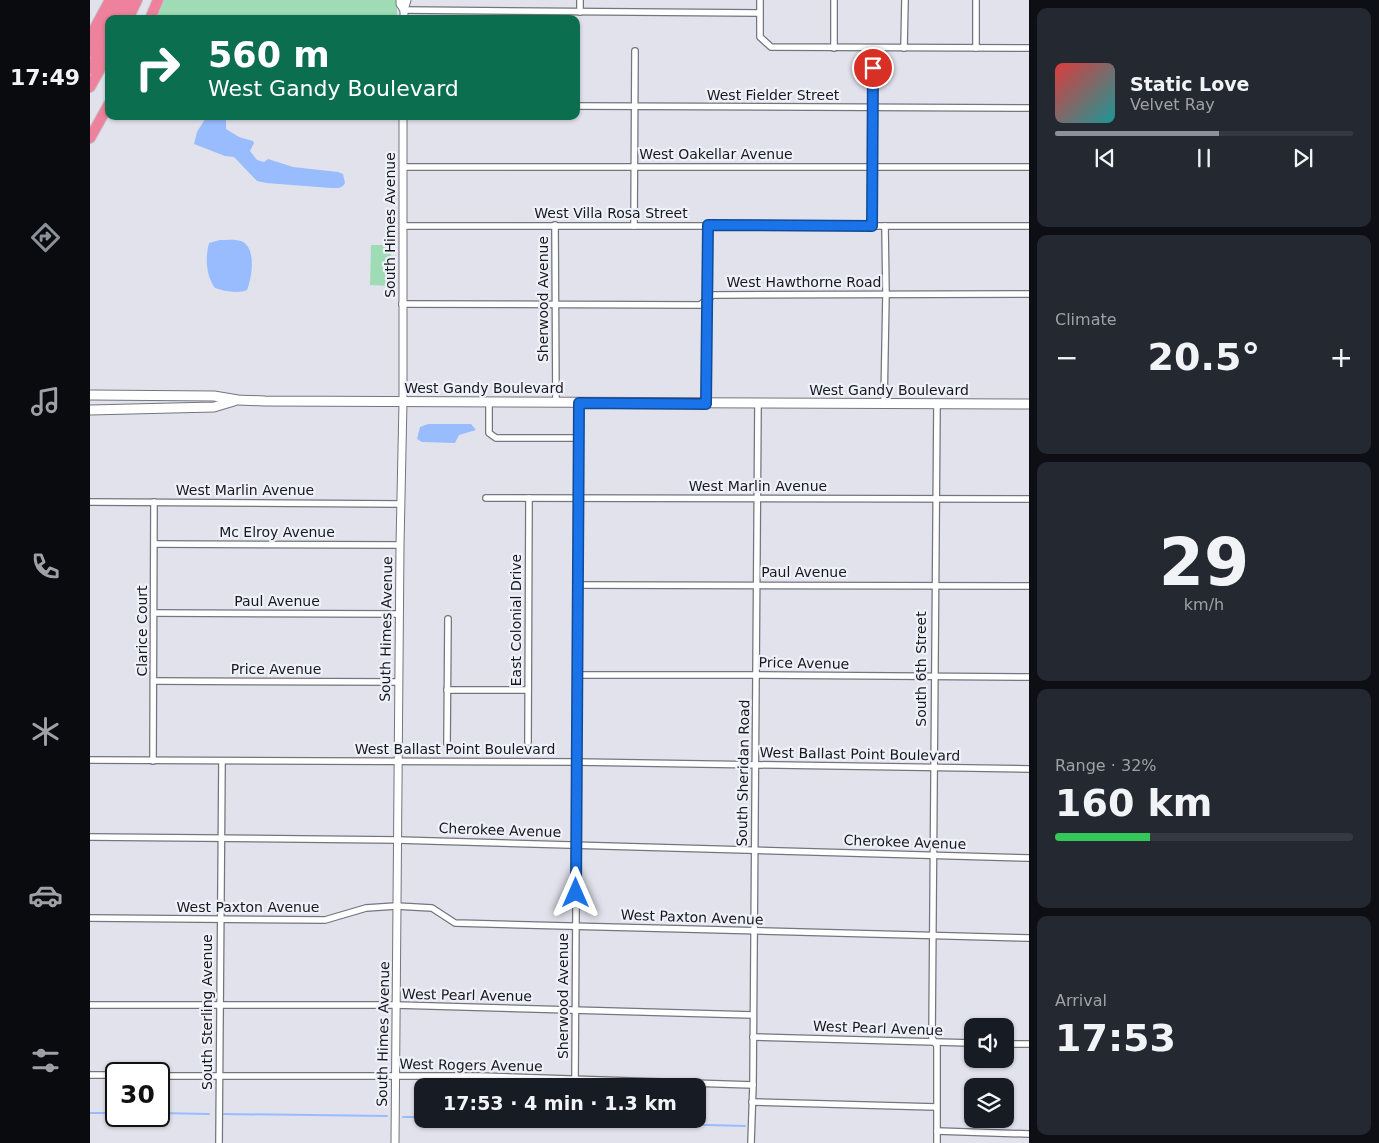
<!DOCTYPE html>
<meta charset="utf-8">
<style>
body{margin:0;font-family:"DejaVu Sans",sans-serif;background:#242831;color:#f1f3f6;height:100vh;display:flex;flex-direction:column;font-size:19px;white-space:nowrap}
*{box-sizing:border-box;margin:0}
p{font-size:16px;color:#9ea1a6}
.icon{flex:none;width:28px;height:28px;fill:none;stroke:currentColor;stroke-width:2;stroke-linecap:round;stroke-linejoin:round}
.map{position:relative;flex:1;overflow:hidden}
.side{display:flex;flex-direction:column;gap:8px;padding:8px;background:#0d0f14;width:350px}
.side>*{flex:none}
.banner{position:absolute;left:15px;top:15px;width:475px;height:105px;border-radius:10px;box-shadow:0 1px 4px #0004;background:#0b6e4f;color:#fff;overflow:hidden}
.buttons{position:absolute;left:874px;top:1018px;display:grid;gap:10px}
.buttons a{display:grid;place-items:center;width:50px;height:50px;border-radius:10px;background:#171b24;box-shadow:0 1px 4px #0004;font-size:25px}
.speed{position:absolute;left:15px;top:1062px;display:flex;gap:10px;font-size:25px;font-weight:700;text-align:center}
.speed>*{display:grid;place-content:center;width:65px;height:65px;border-radius:50%;background:#171b24;box-shadow:0 1px 4px #0004;line-height:1}
.speed .limit{border:2px solid #111;border-radius:8px;background:#fff;color:#111}
.pin{position:absolute;display:grid;place-items:center;width:42px;height:42px;color:#fff;margin:-21px;border:2px solid #fff;border-radius:50%;box-shadow:0 1px 5px #0007}
.me{position:absolute;width:55px;margin:-28px;rotate:0deg;stroke-linejoin:round;filter:drop-shadow(0 0 4px #0008)}
.turn{display:flex;align-items:center;gap:18px;height:105px;padding:0 20px;font-size:22px}
.turn .icon{width:65px;height:65px;stroke-width:2.5}
.turn b{display:block;font-size:35px;line-height:42px}
.big{font-size:38px;font-weight:700;line-height:1.1}
.side .card{flex:1;display:flex;flex-direction:column;justify-content:center;gap:8px;min-width:0;padding:0 18px;border-radius:10px;background:#242831}
.side .dial{align-items:center;gap:0}
.dial b{font-size:65px;line-height:1}
.song{display:flex;align-items:center;gap:15px}
.cover{width:60px;height:60px;border-radius:8px;background:linear-gradient(135deg,hsl(0 70% 55%),hsl(180 70% 35%))}
.played{height:5px;border-radius:2px;background:linear-gradient(90deg,#8c9099 55%,#363941 55%)}
.keys{display:flex;justify-content:space-around;direction:ltr}
.heat{display:flex;justify-content:space-between;align-items:center;font-size:28px;direction:ltr}
.charge{height:8px;border-radius:4px;background:linear-gradient(90deg,#34c759 32%,#363941 0)}
.trip{position:absolute;left:324px;top:1078px;width:292px;height:50px;border-radius:10px;background:#171b24;box-shadow:0 1px 4px #0004;font-weight:700;line-height:50px;text-align:center}
main{display:flex;flex:1;min-height:0}
.tabs{display:flex;flex-direction:column;width:90px;justify-content:space-around;align-items:center;background:#090b0e;color:#9ea1a6}
.tabs .icon{width:35px;height:35px}
.tabs .selected{color:#8c9099}
.tabs b{font-size:22px;color:#f1f3f6}
.map>svg:first-child{display:block}
.green{fill:#9fdcb5}
.water{fill:#99bcff}
.lines{fill:none;stroke-linecap:round;stroke-linejoin:round}
.stream{stroke:#99bcff;stroke-width:2}
.minor-casing{stroke:#74757d;stroke-width:8}
.tertiary-casing{stroke:#74757d;stroke-width:9}
.secondary-casing{stroke:#74757d;stroke-width:11}
.motorway-casing{stroke:#c3c3c4;stroke-width:12}
.minor{stroke:#fff;stroke-width:5.5}
.tertiary{stroke:#fff;stroke-width:7}
.secondary{stroke:#fff;stroke-width:9}
.motorway{stroke:#ee819b;stroke-width:10}
.route-casing{stroke:#114b97;stroke-width:12}
.route{stroke:#1a73e8;stroke-width:9}
.labels{text-anchor:middle;dominant-baseline:central;stroke-width:4.5;stroke-linejoin:round;paint-order:stroke}
.street-label{font-size:14px;fill:#18191c;stroke:#eef0fa}
</style>
<main>
<nav class="tabs">
<b>17:49</b>
<svg class="icon selected" aria-label="directions" viewBox="0 0 24 24"><path d="M12 3l9 9-9 9-9-9zM9 14v-3h6M13 9l2 2-2 2"/></svg>
<svg class="icon" aria-label="music" viewBox="0 0 24 24"><path d="M9 18V5l10-2v13"/><circle cx="6" cy="18" r="3"/><circle cx="16" cy="16" r="3"/></svg>
<svg class="icon" aria-label="phone" viewBox="0 0 24 24"><path d="M5 4h4l2 5-3 2q2 4 5 5l2-3 5 2v4C11 20 4 13 5 4z"/></svg>
<svg class="icon" aria-label="climate" viewBox="0 0 24 24"><path d="M12 3v18M4 7l16 10M4 17L20 7"/></svg>
<svg class="icon" aria-label="car" viewBox="0 0 24 24"><path d="M5 17H2v-5l4-1 3-4h7l3 4 3 1v5h-3M9 17h6M6 11h13"/><circle cx="7" cy="17" r="2"/><circle cx="17" cy="17" r="2"/></svg>
<svg class="icon" aria-label="filters" viewBox="0 0 24 24"><path d="M4 7h16M4 17h16"/><circle cx="9" cy="7" r="2"/><circle cx="15" cy="17" r="2"/></svg>
</nav>
<div class="map">
<svg width="939" height="1143" viewBox="0 0 939 1143">
<rect width="100%" height="100%" fill="#e1e2ec"/>
<!-- green -->
<g class="green">
<polygon points="73,0 307,0 307,19 66,19"/>
<polygon points="281,245 301,245 301,286 280,285"/>
</g>
<!-- water -->
<g class="water">
<path d="M117,116H136V129L149,137L163,141L164,143L160,151L167,160L174,162L178,159L203,167L248,172L253,174L255,183C252,189 247,188 241,188L176,183L167,181L144,157L135,156L104,144L107,132Z"/>
<path d="M130,240C136,240 144,239 151,241C167,247 162,278 157,290C147,294 134,291 125,288C116,276 115,258 119,243Z"/>
<polygon points="338,424 381,424 386,430 369,435 365,443 332,442 327,439 330,427"/>
</g>
<g class="lines">
<!-- stream -->
<g class="stream">
<polyline points="0,1113 26,1113"/>
<polyline points="69,1113 119,1114"/>
<polyline points="134,1114 297,1116"/>
<polyline points="313,1117 332,1117"/>
<polyline points="385,1119 655,1126"/>
</g>
<defs>
<g id="minor">
<polyline points="670,0 670,37 681,47 939,48"/>
<polyline points="314,10 669,13"/>
<polyline points="490,12 490,0"/>
<polyline points="744,48 744,0"/>
<polyline points="814,48 815,0"/>
<polyline points="886,48 886,0"/>
<polyline points="486,106 939,108"/>
<polyline points="313,167 939,167"/>
<polyline points="465,225 466,403"/>
<polyline points="313,226 939,226"/>
<polyline points="544,226 545,51"/>
<polyline points="782,226 783,48"/>
<polyline points="312,304 610,305 623,295 939,294"/>
<polyline points="399,402 399,433 406,438 489,438"/>
<polyline points="616,404 618,225"/>
<polyline points="794,404 796,294 795,226"/>
<polyline points="396,498 939,499"/>
<polyline points="0,502 310,504"/>
<polyline points="65,544 310,545"/>
<polyline points="489,585 939,586"/>
<polyline points="64,613 309,614"/>
<polyline points="488,675 666,675 939,677"/>
<polyline points="64,681 308,682"/>
<polyline points="357,690 438,690"/>
<polyline points="438,742 439,498"/>
<polyline points="357,743 358,619"/>
<polyline points="0,760 487,762 939,769"/>
<polyline points="63,761 64,502"/>
<polyline points="0,837 307,840 939,858"/>
<polyline points="0,918 235,920 276,908 306,906 342,908 365,923 939,938"/>
<polyline points="0,1005 306,1005 663,1015"/>
<polyline points="663,1037 882,1043"/>
<polyline points="915,1044 939,1044"/>
<polyline points="0,1075 26,1075"/>
<polyline points="69,1076 390,1076 663,1085"/>
<polyline points="485,1079 489,403"/>
<polyline points="662,1102 846,1107"/>
<polyline points="847,1131 939,1134"/>
<polyline points="129,1143 132,761"/>
<polyline points="661,1143 663,1085 668,404"/>
<polyline points="847,1143 847,1046 842,1038 847,404"/>
</g>
<g id="tertiary">
<polyline points="310,0 310,4 314,10"/>
<polyline points="314,19 314,10 317,0"/>
<polyline points="305,1143 310,545 313,402 313,116"/>
</g>
<g id="secondary">
<polyline points="0,395 124,396 148,400 175,401 939,404"/>
<polyline points="0,410 124,407 144,401"/>
</g>
<g id="motorway">
<polyline points="28,19 38,0"/>
<polyline points="38,19 47,0"/>
<polyline points="60,19 68,0"/>
<polyline points="0,37 20,0"/>
<polyline points="0,52 29,0"/>
<polyline points="0,69 19,36"/>
<polyline points="0,87 19,53"/>
<polyline points="0,138 19,104"/>
</g>
</defs>
<!-- minor casing -->
<use href="#minor" class="minor-casing"/>
<!-- tertiary casing -->
<use href="#tertiary" class="tertiary-casing"/>
<!-- secondary casing -->
<use href="#secondary" class="secondary-casing"/>
<!-- motorway casing -->
<use href="#motorway" class="motorway-casing"/>
<!-- minor -->
<use href="#minor" class="minor"/>
<!-- tertiary -->
<use href="#tertiary" class="tertiary"/>
<!-- secondary -->
<use href="#secondary" class="secondary"/>
<!-- motorway -->
<use href="#motorway" class="motorway"/>
</g>
<g class="lines">
<defs>
<polyline id="route" points="486,893 489,403 616,404 618,225 782,226 783,68"/>
</defs>
<!-- route casing -->
<use href="#route" class="route-casing"/>
<!-- route -->
<use href="#route" class="route"/>
</g>
<g class="labels">
<!-- street labels -->
<g class="street-label">
<text x="683" y="95">West Fielder Street</text>
<text x="626" y="154">West Oakellar Avenue</text>
<text x="521" y="213">West Villa Rosa Street</text>
<text transform="translate(300 225) rotate(-90)">South Himes Avenue</text>
<text x="714" y="282">West Hawthorne Road</text>
<text transform="translate(453 299) rotate(-90)">Sherwood Avenue</text>
<text x="394" y="388">West Gandy Boulevard</text>
<text x="799" y="390">West Gandy Boulevard</text>
<text x="668" y="486">West Marlin Avenue</text>
<text x="155" y="490">West Marlin Avenue</text>
<text x="187" y="532">Mc Elroy Avenue</text>
<text x="714" y="572">Paul Avenue</text>
<text x="187" y="601">Paul Avenue</text>
<text transform="translate(426 620) rotate(-90)">East Colonial Drive</text>
<text transform="translate(296 629) rotate(-89)">South Himes Avenue</text>
<text transform="translate(52 631) rotate(-90)">Clarice Court</text>
<text transform="translate(714 663) rotate(1)">Price Avenue</text>
<text x="186" y="669">Price Avenue</text>
<text transform="translate(831 669) rotate(-90)">South 6th Street</text>
<text x="365" y="749">West Ballast Point Boulevard</text>
<text transform="translate(770 754) rotate(1)">West Ballast Point Boulevard</text>
<text transform="translate(653 773) rotate(-89)">South Sheridan Road</text>
<text transform="translate(410 830) rotate(2)">Cherokee Avenue</text>
<text transform="translate(815 842) rotate(2)">Cherokee Avenue</text>
<text x="158" y="907">West Paxton Avenue</text>
<text transform="translate(602 917) rotate(2)">West Paxton Avenue</text>
<text transform="translate(377 995) rotate(1)">West Pearl Avenue</text>
<text transform="translate(473 996) rotate(-90)">Sherwood Avenue</text>
<text transform="translate(117 1012) rotate(-90)">South Sterling Avenue</text>
<text transform="translate(788 1028) rotate(2)">West Pearl Avenue</text>
<text transform="translate(293 1034) rotate(-89)">South Himes Avenue</text>
<text transform="translate(381 1065) rotate(1)">West Rogers Avenue</text>
</g>
</g>
</svg>
<div class="buttons">
<a><svg class="icon" aria-label="sound" viewBox="0 0 24 24"><path d="M4 9h4l5-4v14l-5-4H4zM17 9q2 3 0 6"/></svg></a>
<a><svg class="icon" aria-label="layers" viewBox="0 0 24 24"><path d="M12 4l9 5-9 5-9-5zM3 14l9 5 9-5"/></svg></a>
</div>
<div class="speed"><div class="limit">30</div></div>
<div class="pin" style="left:783px;top:68px;background:#d93025"><svg class="icon" aria-label="arrive" viewBox="0 0 24 24"><path d="M6 21V4h12l-3 4 3 4H6"/></svg></div>
<svg class="me" style="left:486px;top:893px" viewBox="-20 -20 40 40"><path d="M0-17L14 15 0 8-14 15z" fill="#1a73e8" stroke="#fff" stroke-width="4"/></svg>
<div class="trip">17:53 · 4 min · 1.3 km</div>
<div class="banner">
<div class="turn"><svg class="icon" aria-label="right" viewBox="0 0 24 24"><path d="M7 20v-9h11M14 6l5 5-5 5"/></svg><div><b>560 m</b>West Gandy Boulevard</div></div>
</div>
</div>
<section class="side">
<div class="card">
<div class="song"><i class="cover"></i><div><b>Static Love</b><p>Velvet Ray</p></div></div>
<div class="played"></div>
<div class="keys"><svg class="icon" aria-label="previous" viewBox="0 0 24 24"><path d="M18 5L8 12l10 7zM5 5v14"/></svg><svg class="icon" aria-label="pause" viewBox="0 0 24 24"><path d="M8 5v14M16 5v14"/></svg><svg class="icon" aria-label="next" viewBox="0 0 24 24"><path d="M6 5l10 7-10 7zM19 5v14"/></svg></div>
</div>
<div class="card"><p>Climate</p>
<div class="heat"><a>−</a><b class="big">20.5°</b><a>+</a></div>
</div>
<div class="card dial"><b>29</b><p>km/h</p></div>
<div class="card"><p>Range · 32%</p><b class="big">160 km</b><div class="charge"></div></div>
<div class="card"><p>Arrival</p><b class="big">17:53</b></div>
</section>
</main>
